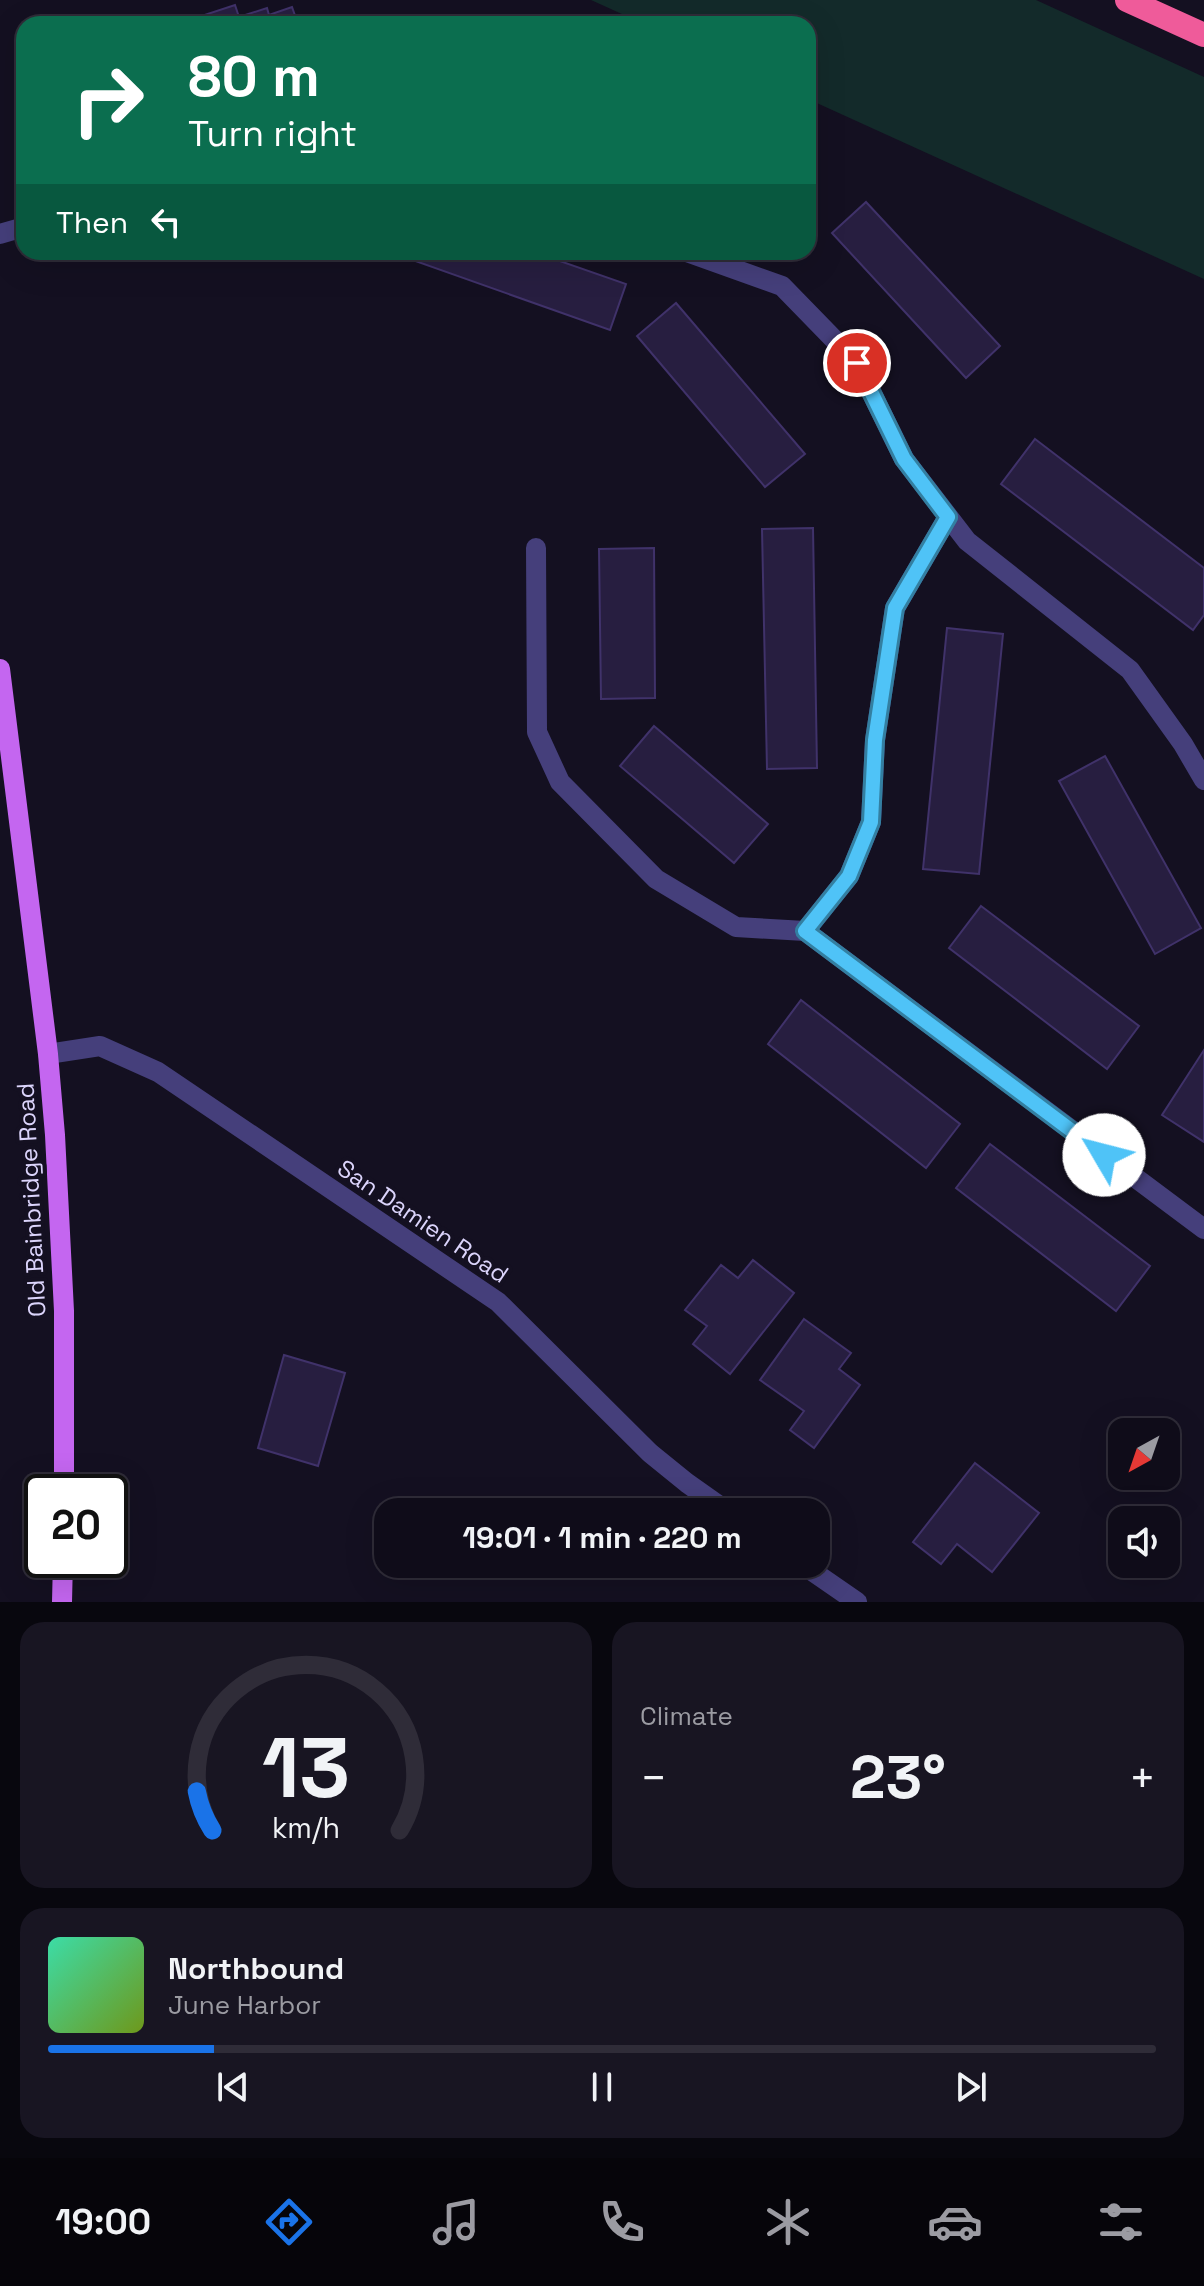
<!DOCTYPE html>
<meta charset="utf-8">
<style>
body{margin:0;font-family:"Space Grotesk",sans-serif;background:#181522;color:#f1f3f6;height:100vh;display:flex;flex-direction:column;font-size:30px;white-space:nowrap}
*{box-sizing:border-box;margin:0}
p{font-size:26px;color:#9b9ba2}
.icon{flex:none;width:44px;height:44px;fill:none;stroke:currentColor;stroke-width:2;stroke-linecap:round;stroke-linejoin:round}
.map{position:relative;height:1602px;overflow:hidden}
.sheet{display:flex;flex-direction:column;gap:20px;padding:20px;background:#08070e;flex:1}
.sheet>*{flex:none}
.hud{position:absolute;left:16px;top:16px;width:800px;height:244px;border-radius:24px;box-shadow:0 8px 32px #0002,0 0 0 2px #2f2c38;background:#0b6e4f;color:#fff;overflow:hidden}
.needle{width:52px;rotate:220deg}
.fabs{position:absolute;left:1108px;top:1418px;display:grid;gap:16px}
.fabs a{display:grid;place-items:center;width:72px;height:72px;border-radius:16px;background:#0f0c19;box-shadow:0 8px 32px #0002,0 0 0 2px #2f2c38;font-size:40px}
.speed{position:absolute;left:24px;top:1474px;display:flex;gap:16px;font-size:40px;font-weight:700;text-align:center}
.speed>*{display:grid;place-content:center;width:104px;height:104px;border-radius:50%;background:#0f0c19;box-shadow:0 8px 32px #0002,0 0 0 2px #2f2c38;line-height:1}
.speed .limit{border:4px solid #111;border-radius:12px;background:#fff;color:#111}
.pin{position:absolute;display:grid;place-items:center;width:68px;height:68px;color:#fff;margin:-34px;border:4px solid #fff;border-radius:50%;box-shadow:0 2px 8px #0007}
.me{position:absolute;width:88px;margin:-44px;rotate:307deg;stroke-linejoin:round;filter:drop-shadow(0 0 6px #0008)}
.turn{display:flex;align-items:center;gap:28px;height:168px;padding:0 40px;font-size:36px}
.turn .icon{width:104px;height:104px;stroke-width:2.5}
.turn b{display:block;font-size:56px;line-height:68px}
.then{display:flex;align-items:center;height:76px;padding:0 40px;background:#0003;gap:16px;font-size:30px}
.big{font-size:60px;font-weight:700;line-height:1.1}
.sheet .widget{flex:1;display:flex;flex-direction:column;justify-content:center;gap:12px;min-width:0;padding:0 28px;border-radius:24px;background:#181522}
.sheet .dial{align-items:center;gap:0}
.dial svg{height:208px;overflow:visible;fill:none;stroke:#2f2c38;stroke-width:7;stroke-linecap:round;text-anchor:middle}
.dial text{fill:#f1f3f6;stroke:none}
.song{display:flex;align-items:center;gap:24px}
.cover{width:96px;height:96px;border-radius:12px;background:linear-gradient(135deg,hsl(160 70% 55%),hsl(80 70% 35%))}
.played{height:8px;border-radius:4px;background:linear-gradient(90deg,#1a73e8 15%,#2f2c38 15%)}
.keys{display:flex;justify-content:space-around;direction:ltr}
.heat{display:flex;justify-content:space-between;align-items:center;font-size:44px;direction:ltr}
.sheet .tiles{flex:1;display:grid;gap:20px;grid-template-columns:1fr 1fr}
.widget:last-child{grid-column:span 2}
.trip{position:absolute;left:374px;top:1498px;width:456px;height:80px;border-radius:24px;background:#0f0c19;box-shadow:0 8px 32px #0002,0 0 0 2px #2f2c38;font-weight:700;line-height:80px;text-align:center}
.dock{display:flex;height:128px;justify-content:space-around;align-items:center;background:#06050a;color:#9b9ba2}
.dock .icon{width:56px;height:56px}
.dock .selected{color:#1a73e8}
.dock b{font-size:36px;color:#f1f3f6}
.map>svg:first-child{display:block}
.green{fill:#132a2a}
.building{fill:#271e40;stroke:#40326a;stroke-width:2}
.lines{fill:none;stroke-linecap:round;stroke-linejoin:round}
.minor{stroke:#453f7b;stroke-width:20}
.major{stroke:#c466f0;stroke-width:20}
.highway{stroke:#ef5b9a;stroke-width:24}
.route-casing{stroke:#337fa1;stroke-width:20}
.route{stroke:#4fc3f7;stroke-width:14}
.labels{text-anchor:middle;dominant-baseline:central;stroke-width:8;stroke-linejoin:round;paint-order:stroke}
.street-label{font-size:24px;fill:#dbd4fb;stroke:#141021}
</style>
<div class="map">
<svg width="1204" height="1602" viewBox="0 0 1204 1602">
<rect width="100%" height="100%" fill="#141021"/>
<!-- green -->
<polygon class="green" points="591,0 1036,0 1204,77 1204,279 808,99 808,24 644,24"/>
<!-- building -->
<g class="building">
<polygon points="235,5 239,17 267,8 269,15 292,7 298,24 194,24 192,19"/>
<polygon points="866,202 1000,346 966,378 832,233"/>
<polygon points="390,252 534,252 626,284 610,330"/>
<polygon points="676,303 805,454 765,487 637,336"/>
<polygon points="1035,439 1204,568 1204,615 1193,630 1001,484"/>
<polygon points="813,528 817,768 767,769 762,529"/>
<polygon points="654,548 655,698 601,699 599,549"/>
<polygon points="947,628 1003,634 979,874 923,869"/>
<polygon points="654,726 768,824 734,863 620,766"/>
<polygon points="1105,756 1201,928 1155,954 1059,781"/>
<polygon points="981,906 1139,1026 1107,1069 949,948"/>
<polygon points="801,1000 960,1124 926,1168 768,1044"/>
<polygon points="1204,1050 1204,1142 1162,1115"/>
<polygon points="990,1144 1150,1266 1116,1311 956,1188"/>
<polygon points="753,1260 794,1293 730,1374 693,1344 707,1326 685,1310 721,1265 738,1278"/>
<polygon points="804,1319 851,1353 839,1369 860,1385 814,1448 790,1430 804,1411 760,1380"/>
<polygon points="284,1355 345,1373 318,1466 258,1448"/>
<polygon points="975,1463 1039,1513 992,1572 957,1544 941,1564 913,1542"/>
</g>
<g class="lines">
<!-- minor -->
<g class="minor">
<polyline points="0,234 24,227"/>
<polyline points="687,252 782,286 857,363 904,459 967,541 1130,670 1183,744 1204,780"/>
<polyline points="536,548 537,732 560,782 656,879 736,927 805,931 849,876 871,822 875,740 895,608 948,517"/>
<polyline points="805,931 1204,1229"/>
<polyline points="48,1054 100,1046 158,1072 498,1302 650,1453 687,1483 728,1512"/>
<polyline points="802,1564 857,1602"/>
</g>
<!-- major -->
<g class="major">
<polyline points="0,669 48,1054 55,1135 64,1311 64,1492"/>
<polyline points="62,1602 63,1560"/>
</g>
<!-- highway -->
<polyline class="highway" points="1127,0 1204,35"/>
</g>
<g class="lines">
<defs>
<polyline id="route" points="857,363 904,459 948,517 895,608 875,740 871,822 849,876 805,931 1104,1155"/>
</defs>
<!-- route casing -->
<use href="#route" class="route-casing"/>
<!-- route -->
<use href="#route" class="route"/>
</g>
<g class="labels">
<!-- street labels -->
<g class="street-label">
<text transform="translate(31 1200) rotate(-93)">Old Bainbridge Road</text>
<text transform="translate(423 1221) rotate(34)">San Damien Road</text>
</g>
</g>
</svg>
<div class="fabs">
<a><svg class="needle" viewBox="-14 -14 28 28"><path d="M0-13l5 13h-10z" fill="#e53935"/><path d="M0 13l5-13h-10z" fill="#9b9ba2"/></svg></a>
<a><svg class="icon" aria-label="sound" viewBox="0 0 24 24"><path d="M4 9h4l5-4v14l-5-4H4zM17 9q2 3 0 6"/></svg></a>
</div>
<div class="speed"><div class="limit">20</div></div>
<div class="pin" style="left:857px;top:363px;background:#d93025"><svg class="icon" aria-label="arrive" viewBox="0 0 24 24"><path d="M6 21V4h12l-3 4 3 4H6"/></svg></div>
<svg class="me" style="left:1104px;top:1155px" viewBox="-20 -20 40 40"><circle r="19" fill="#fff"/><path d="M0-13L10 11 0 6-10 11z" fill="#4fc3f7"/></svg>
<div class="trip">19:01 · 1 min · 220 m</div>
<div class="hud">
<div class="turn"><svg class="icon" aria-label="right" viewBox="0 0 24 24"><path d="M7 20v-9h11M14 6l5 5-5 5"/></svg><div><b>80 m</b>Turn right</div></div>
<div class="then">Then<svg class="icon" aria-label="left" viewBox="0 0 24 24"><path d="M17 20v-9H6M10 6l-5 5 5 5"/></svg></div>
</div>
</div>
<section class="sheet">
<div class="tiles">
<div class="widget dial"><svg viewBox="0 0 100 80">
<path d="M14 69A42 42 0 1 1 86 69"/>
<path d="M14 69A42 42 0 0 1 8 54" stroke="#1a73e8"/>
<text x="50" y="56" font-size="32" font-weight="700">13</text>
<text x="50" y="72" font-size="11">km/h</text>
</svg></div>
<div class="widget"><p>Climate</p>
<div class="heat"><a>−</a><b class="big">23°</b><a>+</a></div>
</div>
<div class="widget">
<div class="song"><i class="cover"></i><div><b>Northbound</b><p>June Harbor</p></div></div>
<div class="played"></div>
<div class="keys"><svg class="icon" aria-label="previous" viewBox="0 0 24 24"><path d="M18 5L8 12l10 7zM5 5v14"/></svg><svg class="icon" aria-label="pause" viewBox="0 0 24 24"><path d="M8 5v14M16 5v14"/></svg><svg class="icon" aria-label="next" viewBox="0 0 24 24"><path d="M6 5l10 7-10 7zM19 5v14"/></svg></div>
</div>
</div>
</section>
<nav class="dock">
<b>19:00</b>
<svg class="icon selected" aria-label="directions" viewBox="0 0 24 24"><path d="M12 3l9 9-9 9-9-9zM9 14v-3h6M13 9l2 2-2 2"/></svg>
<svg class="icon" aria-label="music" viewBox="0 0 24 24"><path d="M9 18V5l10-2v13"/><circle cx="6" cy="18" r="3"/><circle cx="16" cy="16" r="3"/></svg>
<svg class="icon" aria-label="phone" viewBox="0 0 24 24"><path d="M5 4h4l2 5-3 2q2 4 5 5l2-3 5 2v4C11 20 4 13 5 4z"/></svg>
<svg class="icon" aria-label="climate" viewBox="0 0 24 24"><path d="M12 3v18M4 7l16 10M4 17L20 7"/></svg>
<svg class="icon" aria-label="car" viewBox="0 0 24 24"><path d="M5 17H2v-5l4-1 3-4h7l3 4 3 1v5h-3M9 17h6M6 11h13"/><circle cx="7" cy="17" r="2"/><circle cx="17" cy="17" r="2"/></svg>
<svg class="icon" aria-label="filters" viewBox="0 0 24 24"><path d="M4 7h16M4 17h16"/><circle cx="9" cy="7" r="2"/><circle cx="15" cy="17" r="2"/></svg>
</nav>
